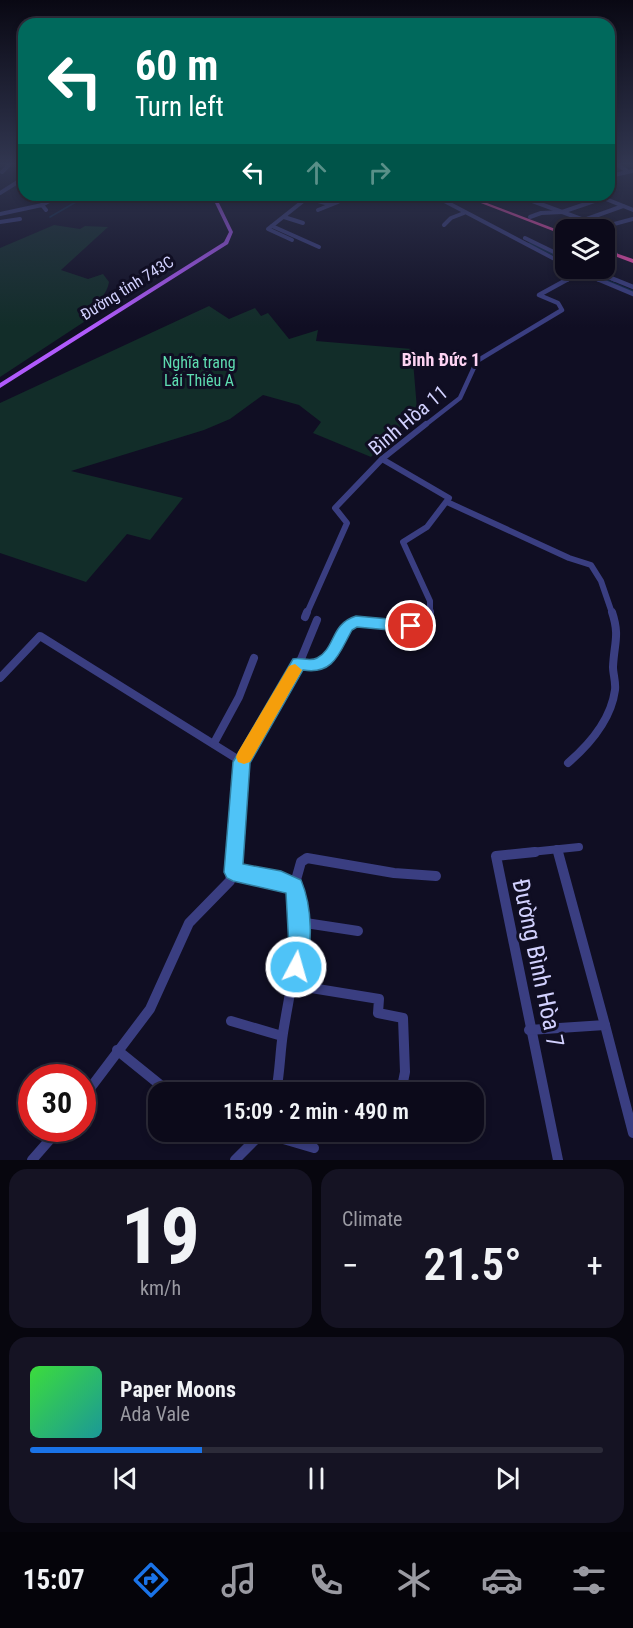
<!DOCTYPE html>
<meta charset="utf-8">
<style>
body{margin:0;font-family:"Roboto Condensed",sans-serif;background:#151323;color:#f1f3f6;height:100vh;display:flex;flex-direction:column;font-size:22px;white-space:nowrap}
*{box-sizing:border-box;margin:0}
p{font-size:20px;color:#9a9aa2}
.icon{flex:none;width:33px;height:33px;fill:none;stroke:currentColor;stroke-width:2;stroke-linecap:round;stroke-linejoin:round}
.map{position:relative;height:1160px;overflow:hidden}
.side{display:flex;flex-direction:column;gap:9px;padding:9px;background:#07060e;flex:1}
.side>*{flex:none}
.guide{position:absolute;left:18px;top:18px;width:597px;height:183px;border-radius:18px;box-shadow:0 3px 9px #0003,0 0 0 2px #2c2b39;background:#00695c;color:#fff;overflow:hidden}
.controls{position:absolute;left:555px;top:219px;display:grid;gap:12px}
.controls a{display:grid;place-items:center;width:60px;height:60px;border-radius:12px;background:#0c0a1a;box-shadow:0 3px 9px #0003,0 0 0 2px #2c2b39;font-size:30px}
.speed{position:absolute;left:18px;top:1064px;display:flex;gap:12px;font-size:30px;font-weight:700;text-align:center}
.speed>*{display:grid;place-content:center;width:78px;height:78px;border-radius:50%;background:#0c0a1a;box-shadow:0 3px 9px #0003,0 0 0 2px #2c2b39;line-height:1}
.speed .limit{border:9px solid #d22;background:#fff;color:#111}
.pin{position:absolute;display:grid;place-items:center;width:51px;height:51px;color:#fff;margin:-26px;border:3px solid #fff;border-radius:50%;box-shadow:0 2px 6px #0007}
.me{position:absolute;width:66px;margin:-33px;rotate:6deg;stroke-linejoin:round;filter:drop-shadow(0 0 4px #0008)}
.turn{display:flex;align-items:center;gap:21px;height:126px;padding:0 18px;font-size:27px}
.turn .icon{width:78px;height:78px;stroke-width:2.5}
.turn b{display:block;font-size:42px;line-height:51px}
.lanes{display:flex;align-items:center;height:57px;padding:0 18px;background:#0003;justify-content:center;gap:30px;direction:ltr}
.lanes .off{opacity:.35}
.big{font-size:45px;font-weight:600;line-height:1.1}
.side .card{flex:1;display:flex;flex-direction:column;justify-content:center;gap:9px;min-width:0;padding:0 21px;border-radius:18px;background:#151323}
.side .dial{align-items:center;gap:0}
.dial b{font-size:78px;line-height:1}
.song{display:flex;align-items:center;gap:18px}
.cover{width:72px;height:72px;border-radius:9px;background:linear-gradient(135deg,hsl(120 70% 55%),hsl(180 70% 35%))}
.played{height:6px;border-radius:3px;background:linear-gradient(90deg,#1a73e8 30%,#2c2b39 30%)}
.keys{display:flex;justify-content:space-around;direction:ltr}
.heat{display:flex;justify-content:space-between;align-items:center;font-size:33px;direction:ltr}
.side .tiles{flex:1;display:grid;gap:9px;grid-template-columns:1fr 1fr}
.card:last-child{grid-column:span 2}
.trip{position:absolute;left:148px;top:1082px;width:336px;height:60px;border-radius:18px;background:#0c0a1a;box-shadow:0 3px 9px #0003,0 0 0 2px #2c2b39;font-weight:600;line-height:60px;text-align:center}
.dock{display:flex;height:96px;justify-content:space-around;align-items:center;background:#05040a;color:#9a9aa2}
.dock .icon{width:42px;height:42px}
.dock .selected{color:#1a73e8}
.dock b{font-size:27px;color:#f1f3f6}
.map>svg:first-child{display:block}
.green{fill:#122d29}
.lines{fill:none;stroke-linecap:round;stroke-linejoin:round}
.stream{stroke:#0d2948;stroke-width:1.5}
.minor-far4{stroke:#3a3e81;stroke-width:4}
.minor-far3{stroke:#3a3e81;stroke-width:4.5}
.minor-far2{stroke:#3a3e81;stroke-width:6}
.minor-far1{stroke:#3a3e81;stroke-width:8}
.minor{stroke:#3a3e81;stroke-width:10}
.major{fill:#b05afc;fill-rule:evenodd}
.highway{fill:#fc4eb2;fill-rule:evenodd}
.route{fill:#4fc3f7;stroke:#337fa1;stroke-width:1.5}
.slow{fill:#f59e0b}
.labels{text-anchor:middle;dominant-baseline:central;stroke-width:6;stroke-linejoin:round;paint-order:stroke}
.far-street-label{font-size:16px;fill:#d2d1fe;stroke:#100e23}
.far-park-label{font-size:16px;fill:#5eddb1;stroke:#100e23}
.far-neighbourhood-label{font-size:18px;font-weight:bold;fill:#fed3f3;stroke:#100e23}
.street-label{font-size:20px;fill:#d2d1fe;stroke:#100e23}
.near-street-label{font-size:24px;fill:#d2d1fe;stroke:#100e23}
</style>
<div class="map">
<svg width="633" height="1160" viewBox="0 0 633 1160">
<rect width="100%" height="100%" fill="#100e23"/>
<!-- green -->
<g class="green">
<path d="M54,225L80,229L85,226L108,227L61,270L88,279L103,274L109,282C106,299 94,303 80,310L93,316L0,377V248Z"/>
<polygon points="209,306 229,319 255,308 261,316 268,313 289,339 318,330 316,341 412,349 417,409 371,457 313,433 321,422 299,405 263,395 230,419 204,430 71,471 183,498 150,540 127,534 86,582 0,553 0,403"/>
</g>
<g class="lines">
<!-- stream -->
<g class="stream">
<polyline points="50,217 88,195"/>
<polyline points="529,243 566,261"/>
<polyline points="587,272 633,291"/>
</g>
<!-- minor-far4 -->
<g class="minor-far4">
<polyline points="618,165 627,171"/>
<polyline points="2,172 9,165"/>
<polyline points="609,176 633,171"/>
<polyline points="0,193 24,178"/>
<polyline points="297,195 329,204"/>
<polyline points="433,195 566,265"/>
<polyline points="516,195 603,227 633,219"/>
<polyline points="596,195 633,210"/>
<polyline points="31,200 41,198 38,195"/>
<polyline points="42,205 60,195"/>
<polyline points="318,210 338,202 340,195"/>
<polyline points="0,214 42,205 46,210"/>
<polyline points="284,217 303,223"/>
<polyline points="530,217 541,213 562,212 606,197"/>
<polyline points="584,220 623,206"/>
<polyline points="0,222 20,219"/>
<polyline points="444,225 451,218 464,213"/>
<polyline points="272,226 319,247"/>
<polyline points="525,238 566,258"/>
<polyline points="292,240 268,229 307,198"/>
<polyline points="604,261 616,254"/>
<polyline points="571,268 599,280"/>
<polyline points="587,268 615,280"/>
<polyline points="567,280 589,268"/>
</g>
<!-- minor-far3 -->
<g class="minor-far3">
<polyline points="595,278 633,294"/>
<polyline points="611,278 633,287"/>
<polyline points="424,426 460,398 477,361 562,310 558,303 539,295 570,278"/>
</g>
<!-- minor-far2 -->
<g class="minor-far2">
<polyline points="382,459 449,498 427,527 403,542 430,601 430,613"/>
<polyline points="447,502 569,558 591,565 601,581 612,613"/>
<polyline points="307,613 347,523 335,508 382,459 426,424"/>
</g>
<!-- minor-far1 -->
<g class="minor-far1">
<polyline points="305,617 307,612"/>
<polyline points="299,664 317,620"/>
<polyline points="0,678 40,636 242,762"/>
<polyline points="214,743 239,697 254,658"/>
<path d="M568,763C590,744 611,720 615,690C616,682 613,674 613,667C614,643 620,636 612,612"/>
<polyline points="557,849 558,853"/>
<path d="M235,853L242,762L299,664L316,666C332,654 339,633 356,622L430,628V612"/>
<polyline points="521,853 579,847"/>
</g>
<!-- minor -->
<g class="minor">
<polyline points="535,852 496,856 558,1160"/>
<path d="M233,872L281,880L294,887C304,937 291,983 283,1033C280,1052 280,1072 276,1092"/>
<polyline points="294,887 301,862 307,858 394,873 436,876"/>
<polyline points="299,922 358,931"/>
<polyline points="293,985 379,999 378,1013 403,1018 405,1072 401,1092"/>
<polyline points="231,1021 282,1036"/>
<polyline points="605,1025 633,1133"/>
<polyline points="529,1030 605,1025 558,852"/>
<polyline points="117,1050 169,1092"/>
<polyline points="82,1099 150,1009 189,923 230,881 235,852"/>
<polyline points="263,1133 314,1148"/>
<polyline points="32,1160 60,1128"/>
<polyline points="235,1160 264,1131"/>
</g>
<!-- major -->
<polygon class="major" points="217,195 221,195 219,203 233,232 228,244 0,388 0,383 224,242 229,232 215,203"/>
<!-- highway -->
<g class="highway">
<polygon points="460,195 466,195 566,233 566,236"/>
<polygon points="604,249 633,259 633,263 604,252"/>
</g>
</g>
<!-- sky -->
<linearGradient id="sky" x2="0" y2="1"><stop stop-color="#090813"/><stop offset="0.5" stop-color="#313650"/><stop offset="1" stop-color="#313650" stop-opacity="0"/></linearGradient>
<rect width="633" height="327" fill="url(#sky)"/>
<!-- route -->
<path class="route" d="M356,616L411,621L419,626L411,632L357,627L352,630C339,653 334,675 303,670L250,763L243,864L281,871L301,880C312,906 314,947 303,974L296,977L289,974L286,967L289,948L286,893L233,881L227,878L224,872L233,762L293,659C301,657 310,662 317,658C336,648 330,624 356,616Z"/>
<!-- slow -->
<polygon class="slow" points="295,664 302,670 250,762 244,764 238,762 236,757 238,752 289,666"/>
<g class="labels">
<!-- far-street labels -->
<g class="far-street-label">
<text transform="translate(127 288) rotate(-32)">Đường tỉnh 743C</text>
</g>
<!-- far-park labels -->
<g class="far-park-label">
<text x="199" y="362">Nghĩa trang<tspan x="199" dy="18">Lái Thiêu A</tspan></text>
</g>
<!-- far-neighbourhood labels -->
<g class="far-neighbourhood-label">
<text x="441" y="359">Bình Đức 1</text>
</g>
<!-- street labels -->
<g class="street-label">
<text transform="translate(408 420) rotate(-40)">Bình Hòa 11</text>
</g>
<!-- near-street labels -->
<g class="near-street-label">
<text transform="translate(538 963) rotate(78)">Đường Bình Hòa 7</text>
</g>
</g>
</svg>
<div class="controls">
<a><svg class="icon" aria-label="layers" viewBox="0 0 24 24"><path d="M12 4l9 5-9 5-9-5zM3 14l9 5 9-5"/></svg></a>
</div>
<div class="speed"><div class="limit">30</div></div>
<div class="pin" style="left:411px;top:626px;background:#d93025"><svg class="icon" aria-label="arrive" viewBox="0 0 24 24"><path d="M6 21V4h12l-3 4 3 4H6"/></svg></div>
<svg class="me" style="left:296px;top:967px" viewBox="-20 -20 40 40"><circle r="17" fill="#4fc3f7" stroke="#fff" stroke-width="3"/><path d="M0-11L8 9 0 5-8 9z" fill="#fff"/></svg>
<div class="trip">15:09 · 2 min · 490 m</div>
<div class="guide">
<div class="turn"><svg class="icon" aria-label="left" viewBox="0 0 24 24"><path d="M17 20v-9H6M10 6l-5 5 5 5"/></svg><div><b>60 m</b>Turn left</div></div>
<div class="lanes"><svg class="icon" aria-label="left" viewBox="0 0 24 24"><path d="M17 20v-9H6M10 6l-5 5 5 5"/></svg><svg class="icon off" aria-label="ahead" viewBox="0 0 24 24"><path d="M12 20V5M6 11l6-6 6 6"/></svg><svg class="icon off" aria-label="right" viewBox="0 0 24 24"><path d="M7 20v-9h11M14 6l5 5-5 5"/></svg></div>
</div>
</div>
<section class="side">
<div class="tiles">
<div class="card dial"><b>19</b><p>km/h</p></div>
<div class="card"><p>Climate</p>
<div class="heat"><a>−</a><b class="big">21.5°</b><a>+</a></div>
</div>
<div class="card">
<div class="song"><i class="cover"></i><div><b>Paper Moons</b><p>Ada Vale</p></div></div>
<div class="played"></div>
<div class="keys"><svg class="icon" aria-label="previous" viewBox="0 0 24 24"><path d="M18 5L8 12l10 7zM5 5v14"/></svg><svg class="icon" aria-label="pause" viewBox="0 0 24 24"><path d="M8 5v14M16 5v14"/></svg><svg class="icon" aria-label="next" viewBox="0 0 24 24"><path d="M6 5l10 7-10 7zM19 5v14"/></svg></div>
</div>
</div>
</section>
<nav class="dock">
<b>15:07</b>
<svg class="icon selected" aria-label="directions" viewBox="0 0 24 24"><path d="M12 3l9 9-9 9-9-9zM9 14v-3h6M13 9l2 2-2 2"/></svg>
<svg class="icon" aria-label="music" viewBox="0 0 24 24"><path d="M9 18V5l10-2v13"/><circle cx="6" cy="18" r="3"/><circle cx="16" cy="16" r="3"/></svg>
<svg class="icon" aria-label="phone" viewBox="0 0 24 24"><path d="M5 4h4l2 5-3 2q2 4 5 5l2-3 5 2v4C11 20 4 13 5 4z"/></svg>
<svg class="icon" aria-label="climate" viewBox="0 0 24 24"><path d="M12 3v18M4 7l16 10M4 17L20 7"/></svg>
<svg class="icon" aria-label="car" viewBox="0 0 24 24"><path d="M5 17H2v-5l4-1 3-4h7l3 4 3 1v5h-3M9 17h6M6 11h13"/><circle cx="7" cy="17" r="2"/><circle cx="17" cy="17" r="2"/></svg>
<svg class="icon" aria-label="filters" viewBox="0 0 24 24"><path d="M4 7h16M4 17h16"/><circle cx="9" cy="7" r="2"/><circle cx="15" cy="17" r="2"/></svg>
</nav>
